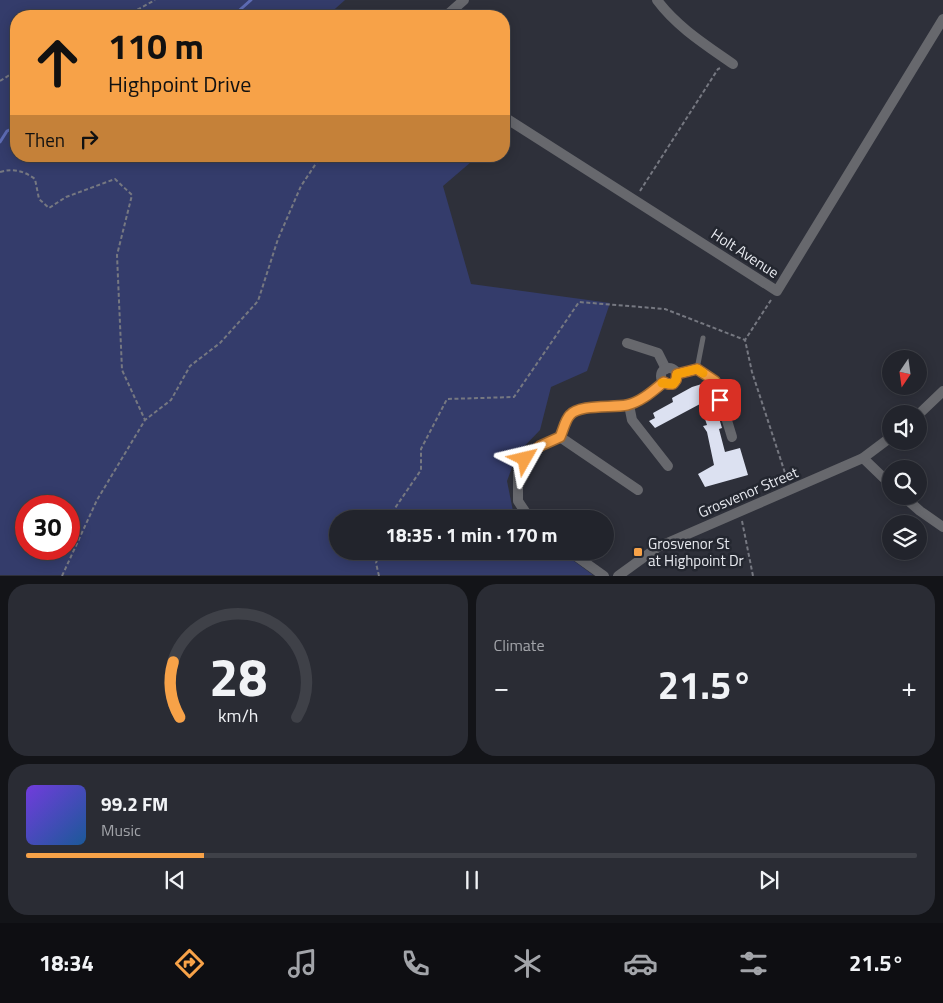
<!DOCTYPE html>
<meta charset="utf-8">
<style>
body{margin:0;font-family:"Titillium Web",sans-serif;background:#2a2c34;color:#f1f3f6;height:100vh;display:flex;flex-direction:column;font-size:19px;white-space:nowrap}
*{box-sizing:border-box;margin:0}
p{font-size:16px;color:#a2a4a9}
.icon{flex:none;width:28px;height:28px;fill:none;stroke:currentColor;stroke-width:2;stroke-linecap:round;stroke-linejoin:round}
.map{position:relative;height:576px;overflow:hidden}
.panel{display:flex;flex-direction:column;gap:8px;padding:8px;background:#131418;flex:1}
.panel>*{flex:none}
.banner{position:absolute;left:10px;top:10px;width:500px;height:152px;border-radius:20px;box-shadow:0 2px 12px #0003,0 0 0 1px #3f4148;background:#f7a248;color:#111;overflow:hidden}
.needle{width:32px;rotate:193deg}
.buttons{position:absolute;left:882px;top:350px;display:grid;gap:10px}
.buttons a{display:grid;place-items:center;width:45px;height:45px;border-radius:50%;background:#22242c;box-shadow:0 2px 12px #0003,0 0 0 1px #3f4148;font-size:25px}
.speed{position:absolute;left:15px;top:495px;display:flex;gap:10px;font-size:25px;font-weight:700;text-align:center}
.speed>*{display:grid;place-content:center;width:65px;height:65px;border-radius:50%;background:#22242c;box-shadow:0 2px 12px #0003,0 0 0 1px #3f4148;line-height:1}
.speed .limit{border:8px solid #d22;background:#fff;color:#111}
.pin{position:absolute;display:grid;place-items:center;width:42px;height:42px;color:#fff;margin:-21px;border-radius:10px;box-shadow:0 2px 8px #0006}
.me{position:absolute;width:55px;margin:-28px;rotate:53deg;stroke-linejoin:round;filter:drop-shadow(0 0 4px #0008)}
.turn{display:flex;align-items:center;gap:18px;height:105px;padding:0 15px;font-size:22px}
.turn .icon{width:65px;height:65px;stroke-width:2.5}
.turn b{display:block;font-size:35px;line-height:42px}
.then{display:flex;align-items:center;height:48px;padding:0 15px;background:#0003;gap:10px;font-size:19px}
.big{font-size:38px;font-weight:700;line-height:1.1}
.panel .widget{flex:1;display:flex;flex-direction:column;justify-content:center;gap:8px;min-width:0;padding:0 18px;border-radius:20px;background:#2a2c34}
.panel .dial{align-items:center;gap:0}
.dial svg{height:130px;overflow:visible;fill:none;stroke:#3f4148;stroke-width:7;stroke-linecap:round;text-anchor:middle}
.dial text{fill:#f1f3f6;stroke:none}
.song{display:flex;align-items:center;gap:15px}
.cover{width:60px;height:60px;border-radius:8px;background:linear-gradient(135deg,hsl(260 70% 55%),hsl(210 70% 35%))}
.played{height:5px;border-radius:2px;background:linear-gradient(90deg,#f7a248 20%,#3f4148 20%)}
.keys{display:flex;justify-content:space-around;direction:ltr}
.heat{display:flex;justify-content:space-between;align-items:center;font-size:28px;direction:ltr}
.panel .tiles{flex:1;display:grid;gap:8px;grid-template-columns:1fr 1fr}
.widget:last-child{grid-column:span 2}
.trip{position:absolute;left:329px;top:510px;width:285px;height:50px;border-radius:25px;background:#22242c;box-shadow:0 2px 12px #0003,0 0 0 1px #3f4148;font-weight:700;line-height:50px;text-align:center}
.menu{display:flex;height:80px;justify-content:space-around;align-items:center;background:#0e0e12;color:#a2a4a9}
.menu .icon{width:35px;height:35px}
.menu .on{color:#f7a248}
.menu b{font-size:22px;color:#f1f3f6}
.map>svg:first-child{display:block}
.green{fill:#343c6b;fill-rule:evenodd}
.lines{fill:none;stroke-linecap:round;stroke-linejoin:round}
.stream{stroke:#5e6cb5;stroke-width:3}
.building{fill:#dce1f1}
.path{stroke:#767881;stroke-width:2;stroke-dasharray:4 2.5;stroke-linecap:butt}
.lane{stroke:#67686d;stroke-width:5}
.street{stroke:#67686d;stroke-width:10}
.route-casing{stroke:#a1692f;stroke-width:12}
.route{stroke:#f7a248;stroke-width:9}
.slow{stroke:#f59e0b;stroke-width:9}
.poi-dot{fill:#f7a248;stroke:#242730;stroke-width:2}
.labels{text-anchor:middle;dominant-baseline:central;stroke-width:5;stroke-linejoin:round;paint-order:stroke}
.street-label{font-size:15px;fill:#e6e8ee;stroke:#242730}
.poi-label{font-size:15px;fill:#e6e8ee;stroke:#242730;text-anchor:start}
</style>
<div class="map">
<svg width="943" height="576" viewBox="0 0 943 576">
<rect width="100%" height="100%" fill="#2e303a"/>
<!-- green -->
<path class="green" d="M0,0H345L327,16H16V156H478L443,186L471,284L610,303L587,371L551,387L540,430L517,454L507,481L514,516L517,519H338V551H560L593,575H0ZM26,506H69V549H26Z"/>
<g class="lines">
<!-- stream -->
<g class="stream">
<polyline points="233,16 251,0"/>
<polyline points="0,142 7,131 16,127"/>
</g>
</g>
<!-- building -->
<polygon class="building" points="705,383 709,385 722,428 719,429 725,452 740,448 748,475 705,487 698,474 714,465 707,432 703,426 707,425 700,404 655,428 649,421 655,418 653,413 673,402 672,398 692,387"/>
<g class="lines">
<!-- path -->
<g class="path">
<polyline points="126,16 155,0"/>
<polyline points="0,81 16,71"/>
<path d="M0,172C14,168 24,171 35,179L39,199L49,208L66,197L115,179L132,195L117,255L122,370L145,420"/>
<polyline points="640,191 718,69 721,68"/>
<polyline points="771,300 745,340 752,372 787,479"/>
<polyline points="390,519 393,511 421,470 421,449 447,399 514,397 579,302 665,309 745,340"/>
<polyline points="742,521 753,576"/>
<polyline points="62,576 97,500 145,420 171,400 190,366 220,343 258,301 278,239 301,186 321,156"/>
<polyline points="379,576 376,563 380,551"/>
</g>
<!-- lane -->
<polyline class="lane" points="697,369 703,338"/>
<!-- street -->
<g class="street">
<path d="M657,0C677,27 706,45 733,64"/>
<polyline points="446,16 464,0"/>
<polyline points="504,117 777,291 943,19"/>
<polyline points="627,343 658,353 666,369"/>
<circle cx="669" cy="376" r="8"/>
<polyline points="677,374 697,369 715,381 732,437"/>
<polyline points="629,405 632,420 668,466"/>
<polyline points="919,414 943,391"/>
<polyline points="560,437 638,490"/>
<polyline points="863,458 891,485"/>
<polyline points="903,496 920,511 943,527"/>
<path d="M530,519L518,501V473L525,459L540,446L560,437C563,431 565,420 570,415C579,404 612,408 627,405C641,402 653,391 663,382"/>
<polyline points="569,551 604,576"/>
<polyline points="618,576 658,547 863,458 891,437"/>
</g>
</g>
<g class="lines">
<defs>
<path id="route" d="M525,459L540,446L560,437C563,431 565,420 570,415C579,404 612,408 627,405C641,402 653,391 664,382L668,384H673L676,380L677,374L697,369L715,381L720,400"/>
</defs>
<!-- route casing -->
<use href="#route" class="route-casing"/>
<!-- route -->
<use href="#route" class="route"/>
<!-- slow -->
<polyline class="slow" points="662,383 673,384 676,380 677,374 697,369 703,373"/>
</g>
<!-- markers -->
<rect class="poi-dot" x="633" y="547" width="10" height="10" rx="2.5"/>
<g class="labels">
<!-- street labels -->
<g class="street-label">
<text transform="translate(745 253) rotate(33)">Holt Avenue</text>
<text transform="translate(748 492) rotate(-23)">Grosvenor Street</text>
</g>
<!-- poi labels -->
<g class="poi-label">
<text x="648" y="543">Grosvenor St<tspan x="648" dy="17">at Highpoint Dr</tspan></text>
</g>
</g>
</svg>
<div class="buttons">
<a><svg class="needle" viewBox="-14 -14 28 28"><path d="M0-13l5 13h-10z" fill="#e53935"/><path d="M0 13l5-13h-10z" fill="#a2a4a9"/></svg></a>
<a><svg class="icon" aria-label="sound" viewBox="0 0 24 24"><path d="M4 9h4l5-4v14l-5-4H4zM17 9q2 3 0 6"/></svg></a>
<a><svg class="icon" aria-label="search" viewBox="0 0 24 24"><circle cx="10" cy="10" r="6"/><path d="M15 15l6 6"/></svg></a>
<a><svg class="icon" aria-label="layers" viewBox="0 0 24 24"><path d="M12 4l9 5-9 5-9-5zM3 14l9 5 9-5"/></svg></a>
</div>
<div class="speed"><div class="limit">30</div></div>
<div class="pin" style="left:720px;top:400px;background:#d93025"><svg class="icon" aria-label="arrive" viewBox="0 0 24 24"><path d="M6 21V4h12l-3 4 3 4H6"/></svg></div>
<svg class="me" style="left:525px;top:459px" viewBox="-20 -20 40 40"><path d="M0-17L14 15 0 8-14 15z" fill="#f7a248" stroke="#fff" stroke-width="4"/></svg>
<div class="trip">18:35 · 1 min · 170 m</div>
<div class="banner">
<div class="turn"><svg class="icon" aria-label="ahead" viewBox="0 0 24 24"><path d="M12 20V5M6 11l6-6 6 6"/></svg><div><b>110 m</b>Highpoint Drive</div></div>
<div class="then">Then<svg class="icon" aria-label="right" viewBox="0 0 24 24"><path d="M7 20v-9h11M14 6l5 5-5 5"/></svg></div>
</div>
</div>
<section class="panel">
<div class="tiles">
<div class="widget dial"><svg viewBox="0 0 100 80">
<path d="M14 69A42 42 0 1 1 86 69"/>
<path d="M14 69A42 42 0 0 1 10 35" stroke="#f7a248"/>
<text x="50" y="56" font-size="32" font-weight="700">28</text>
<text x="50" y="72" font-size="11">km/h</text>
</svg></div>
<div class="widget"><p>Climate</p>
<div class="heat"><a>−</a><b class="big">21.5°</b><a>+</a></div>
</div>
<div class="widget">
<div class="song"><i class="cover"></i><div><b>99.2 FM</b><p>Music</p></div></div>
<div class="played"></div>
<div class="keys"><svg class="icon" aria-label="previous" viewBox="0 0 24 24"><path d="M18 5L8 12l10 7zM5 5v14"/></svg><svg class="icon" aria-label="pause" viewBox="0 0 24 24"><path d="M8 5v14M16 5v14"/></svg><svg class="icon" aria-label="next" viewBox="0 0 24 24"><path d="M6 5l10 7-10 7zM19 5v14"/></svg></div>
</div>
</div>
</section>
<nav class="menu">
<b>18:34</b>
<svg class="icon on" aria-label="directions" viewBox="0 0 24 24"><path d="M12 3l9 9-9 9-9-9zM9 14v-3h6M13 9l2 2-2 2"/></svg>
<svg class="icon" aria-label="music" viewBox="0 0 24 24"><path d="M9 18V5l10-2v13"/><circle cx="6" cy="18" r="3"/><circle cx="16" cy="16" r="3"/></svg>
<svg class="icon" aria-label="phone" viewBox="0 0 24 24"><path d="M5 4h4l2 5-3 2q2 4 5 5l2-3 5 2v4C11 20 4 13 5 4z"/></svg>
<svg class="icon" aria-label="climate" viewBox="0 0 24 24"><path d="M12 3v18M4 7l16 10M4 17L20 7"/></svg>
<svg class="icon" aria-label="car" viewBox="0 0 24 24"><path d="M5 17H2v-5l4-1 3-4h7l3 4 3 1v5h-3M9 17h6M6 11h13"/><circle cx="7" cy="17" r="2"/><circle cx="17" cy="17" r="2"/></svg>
<svg class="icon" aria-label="filters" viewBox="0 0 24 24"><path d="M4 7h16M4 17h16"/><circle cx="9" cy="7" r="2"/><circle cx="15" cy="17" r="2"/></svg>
<b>21.5°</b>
</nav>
